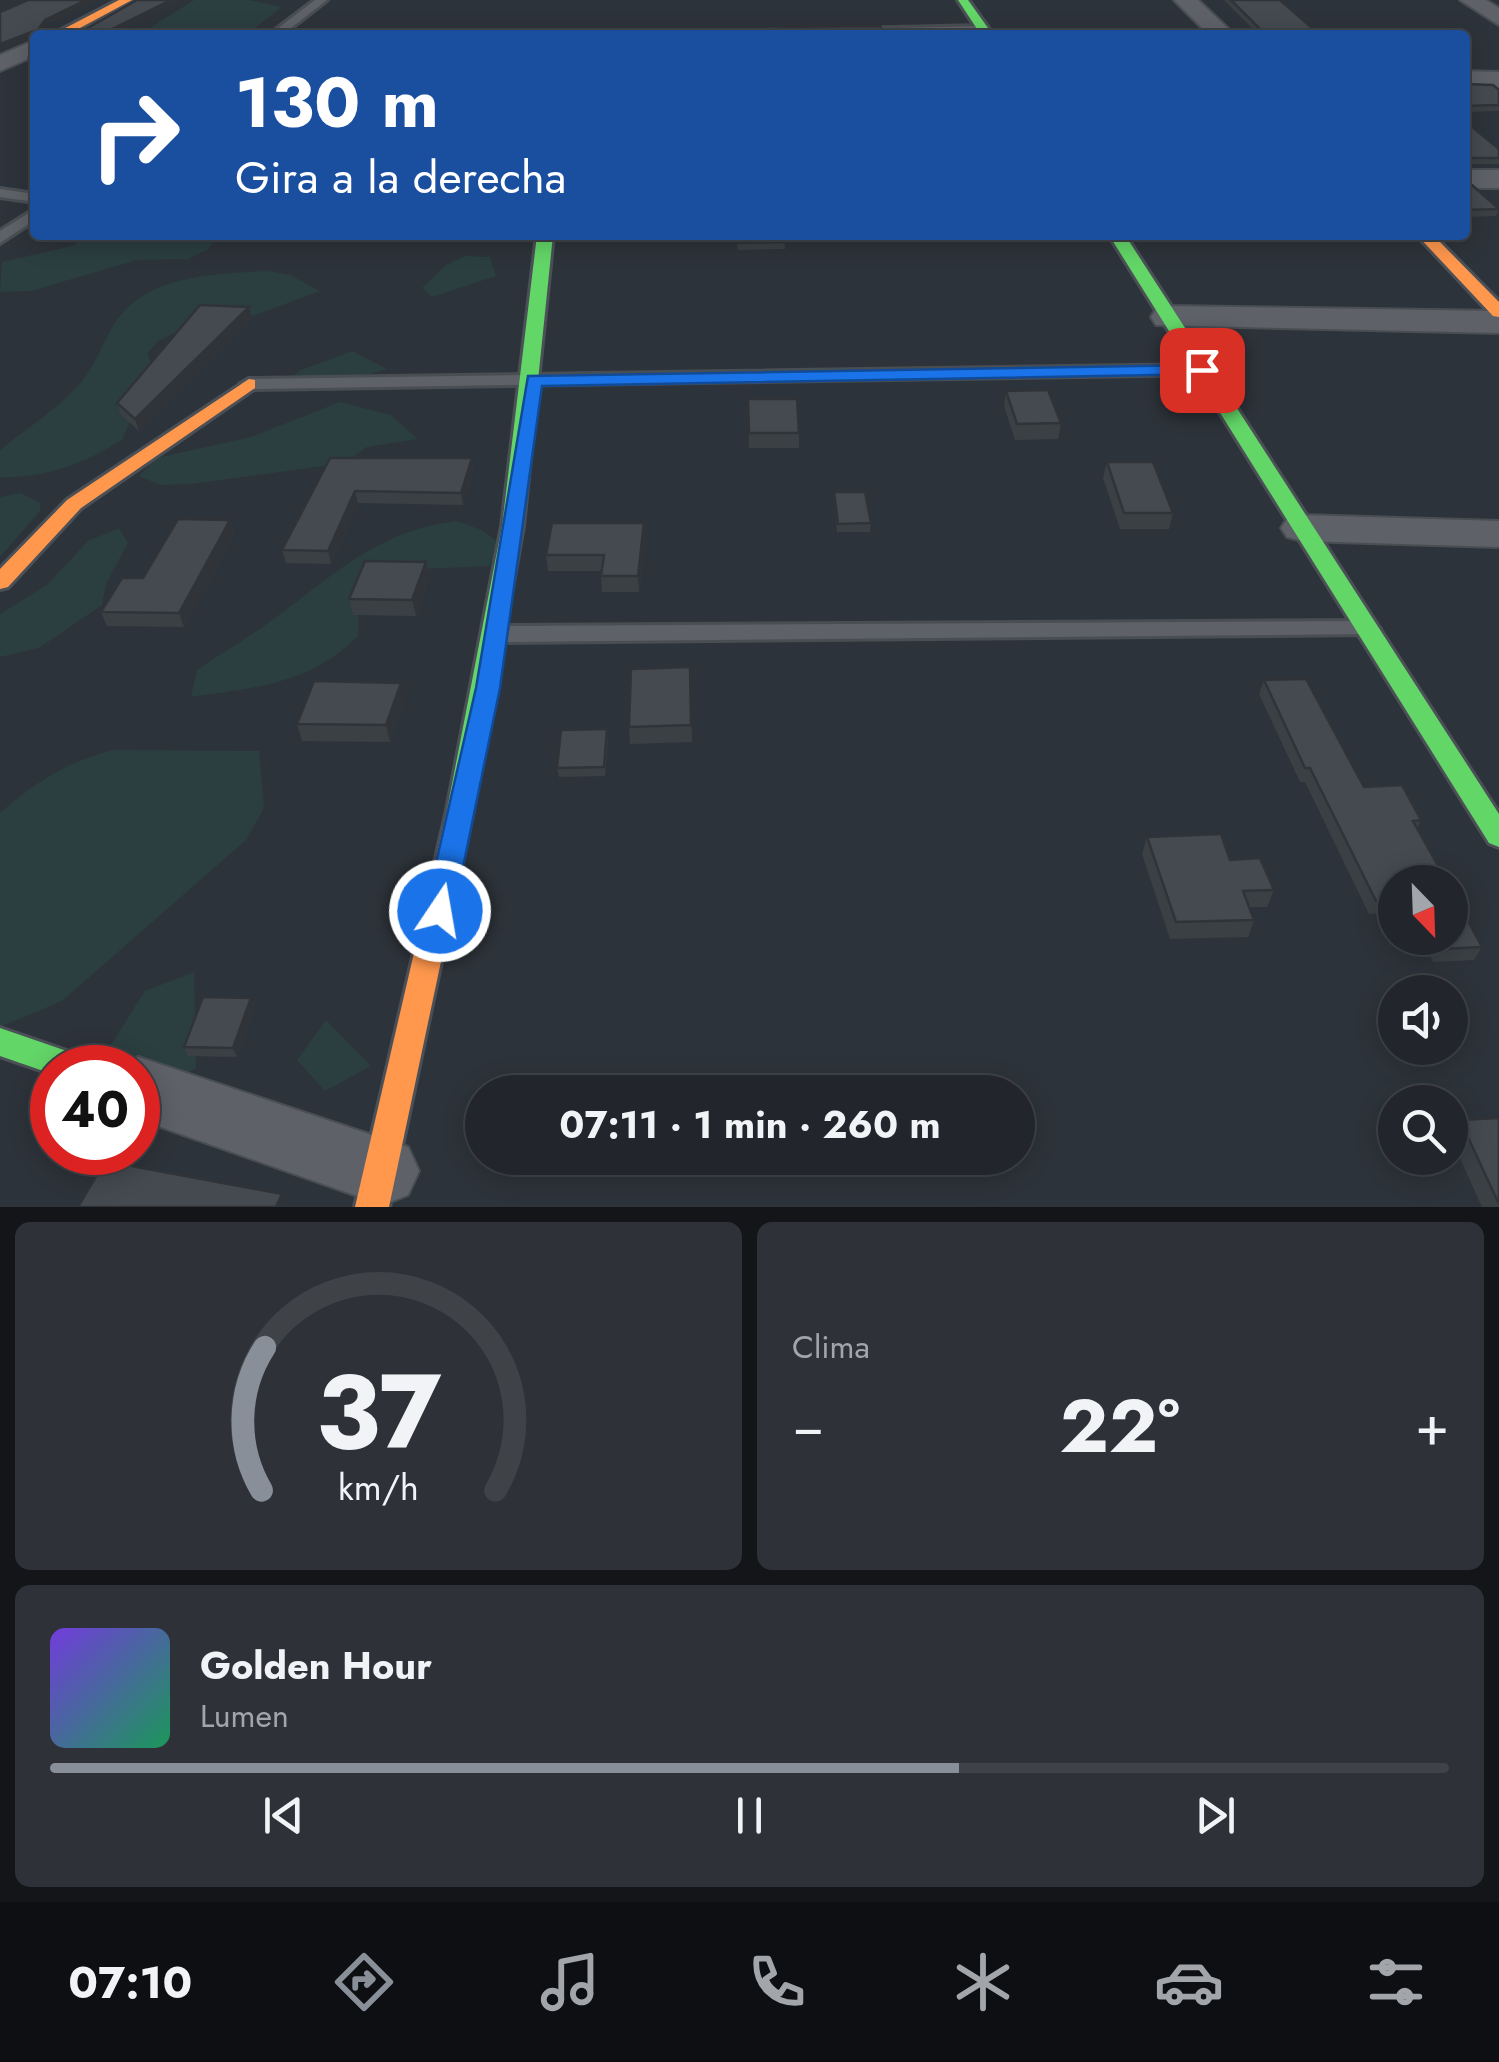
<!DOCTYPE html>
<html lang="es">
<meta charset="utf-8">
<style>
body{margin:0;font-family:Jost,sans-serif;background:#2e3238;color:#f1f3f6;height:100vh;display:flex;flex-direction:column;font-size:38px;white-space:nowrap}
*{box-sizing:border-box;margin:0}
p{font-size:32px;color:#a2a5a9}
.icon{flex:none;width:55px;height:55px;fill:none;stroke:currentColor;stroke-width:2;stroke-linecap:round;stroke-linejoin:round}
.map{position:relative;height:1207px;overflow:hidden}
.panel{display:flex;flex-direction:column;gap:15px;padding:15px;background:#131518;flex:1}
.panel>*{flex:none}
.guide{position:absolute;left:30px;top:30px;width:1440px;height:210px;border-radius:10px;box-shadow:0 5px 25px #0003,0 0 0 2px #3f4348;background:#1a4fa0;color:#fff;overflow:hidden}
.needle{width:65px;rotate:157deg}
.fabs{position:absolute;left:1378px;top:865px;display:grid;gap:20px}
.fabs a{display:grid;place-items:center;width:90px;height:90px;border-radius:50%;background:#22262c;box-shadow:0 5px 25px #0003,0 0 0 2px #3f4348;font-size:50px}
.speed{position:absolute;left:30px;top:1045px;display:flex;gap:20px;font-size:50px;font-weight:700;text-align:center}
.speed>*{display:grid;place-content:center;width:130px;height:130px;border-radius:50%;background:#22262c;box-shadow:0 5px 25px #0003,0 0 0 2px #3f4348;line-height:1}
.speed .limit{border:15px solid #d22;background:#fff;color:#111}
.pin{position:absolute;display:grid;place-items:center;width:85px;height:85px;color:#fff;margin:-42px;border-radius:20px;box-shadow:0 5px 15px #0006}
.me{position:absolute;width:110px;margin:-55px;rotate:12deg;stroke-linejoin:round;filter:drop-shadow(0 0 8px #0008)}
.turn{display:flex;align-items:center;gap:35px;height:210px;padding:0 40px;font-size:45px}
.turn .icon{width:130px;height:130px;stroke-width:2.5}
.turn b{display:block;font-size:70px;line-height:85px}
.big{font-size:75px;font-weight:700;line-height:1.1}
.panel .tile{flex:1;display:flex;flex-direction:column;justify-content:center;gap:15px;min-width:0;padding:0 35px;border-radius:15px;background:#2e3238}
.panel .dial{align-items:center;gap:0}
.dial svg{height:260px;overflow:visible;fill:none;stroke:#3f4348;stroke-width:7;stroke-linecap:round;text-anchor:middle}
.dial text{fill:#f1f3f6;stroke:none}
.song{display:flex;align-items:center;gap:30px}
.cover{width:120px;height:120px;border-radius:15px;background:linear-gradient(135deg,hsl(260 70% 55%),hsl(150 70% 35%))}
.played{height:10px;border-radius:5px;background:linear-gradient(90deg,#888f98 65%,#3f4348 65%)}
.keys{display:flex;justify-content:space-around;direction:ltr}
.heat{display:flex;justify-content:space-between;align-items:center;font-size:55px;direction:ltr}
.panel .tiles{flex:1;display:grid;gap:15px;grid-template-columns:1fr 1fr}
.tile:last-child{grid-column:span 2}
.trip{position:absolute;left:465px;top:1075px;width:570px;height:100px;border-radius:50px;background:#22262c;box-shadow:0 5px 25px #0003,0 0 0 2px #3f4348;font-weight:700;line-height:100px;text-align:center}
.dock{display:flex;height:160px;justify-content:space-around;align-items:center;background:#0e0f12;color:#a2a5a9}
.dock .icon{width:70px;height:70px}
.dock .current{color:#888f98}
.dock b{font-size:45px;color:#f1f3f6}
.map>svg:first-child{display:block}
.green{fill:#2b3e40}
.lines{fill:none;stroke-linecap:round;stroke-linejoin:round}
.lane-casing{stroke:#494e53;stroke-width:6}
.street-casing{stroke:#494e53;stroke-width:4}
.fast-casing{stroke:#4b5057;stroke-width:6}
.slow-casing{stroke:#4b5057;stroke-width:6}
.lane{fill:#5e6268;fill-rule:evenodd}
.street{fill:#5e6268;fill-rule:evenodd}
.fast{fill:#63d668;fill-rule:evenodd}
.slow{fill:#ff974d;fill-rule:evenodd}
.wall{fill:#3b4045}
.shaded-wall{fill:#303438}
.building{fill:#454a50;stroke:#303438;stroke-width:2.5}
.route{fill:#1a73e8;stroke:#114b97;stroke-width:2.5}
</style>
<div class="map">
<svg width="1499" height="1207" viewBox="0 0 1499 1207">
<rect width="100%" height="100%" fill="#2d333a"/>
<!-- green -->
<g class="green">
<polygon points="194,0 249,0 282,7 246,35 139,35"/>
<polygon points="75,235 219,235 207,250 188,259 137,260 31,291 0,292 2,262 76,245"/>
<polygon points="465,256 490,257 496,276 432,297 422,288 446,265"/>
<path d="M268,271L290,275L320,291L253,316L202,320L158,341L147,354L154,366L122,440C85,463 44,479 0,477V450C27,428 61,407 83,380C96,363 102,344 113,326C144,274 215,274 268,271Z"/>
<polygon points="352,351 387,369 305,392 284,384 301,370"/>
<polygon points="340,402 391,415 418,439 367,447 345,463 191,484 160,485 139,476 156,458 251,437"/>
<polygon points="20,493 40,503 40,511 0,557 0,497"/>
<path d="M456,521L482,530L502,545L489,566L423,569L359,592L358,636C309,685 257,687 191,697L197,670C218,655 240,643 261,628C327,582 371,532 456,521Z"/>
<polygon points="119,528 128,543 106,584 102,605 39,648 0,657 0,614 48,584 88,541"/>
<path d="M112,750L259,751L264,808L246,840L62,1001L0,1027V813C38,780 64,764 112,750Z"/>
<polygon points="194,972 196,1068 138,1104 138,1068 96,1068 145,991"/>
<polygon points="326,1020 371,1066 325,1091 297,1060"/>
</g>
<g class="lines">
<defs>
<g id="lane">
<polygon points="315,0 327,0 282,35 269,35"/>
<polygon points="983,26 987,31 866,35 845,32 851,29"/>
<polygon points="809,30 813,35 705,35 711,32"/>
<polygon points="0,189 35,194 35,202 0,197"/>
<polygon points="35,209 35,220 0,243 0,231"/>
<polygon points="1202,365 1208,366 1208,374 249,389 240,384 249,379"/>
<polygon points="1368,621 1380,629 1376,634 496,642 484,634 496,626"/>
</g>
<g id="street">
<polygon points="1174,0 1198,0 1235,35 1209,35"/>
<polygon points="1460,0 1486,0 1499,8 1499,25"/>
<polygon points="35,40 35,56 0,71 0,55"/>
<polygon points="1465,71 1499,72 1499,88 1465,87"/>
<rect x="1465" y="170" width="34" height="18"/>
<polygon points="1169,306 1499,311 1499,333 1156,325 1151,317 1156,309"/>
<polygon points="1303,515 1499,521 1499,547 1303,541 1287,537 1281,528 1287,519"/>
<polygon points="138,1057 408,1147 419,1171 408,1195 383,1205 138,1119 138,1068 113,1068"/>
</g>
<g id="fast">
<polygon points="958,0 968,0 993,35 981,35"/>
<polygon points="537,235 553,235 523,526 472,815 468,822 459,825 450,822 446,815 502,526"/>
<polygon points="1109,235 1125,235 1499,814 1499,847 1489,843"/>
<polygon points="0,1028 87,1058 92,1068 52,1068 52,1074 0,1056"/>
</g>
<g id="slow">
<polygon points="119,0 132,0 67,35 52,35"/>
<polygon points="1417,235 1433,235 1499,302 1499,317 1493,316"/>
<polygon points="249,379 255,380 255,388 81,508 8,587 0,589 0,569 67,500"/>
<polygon points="459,805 468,808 472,815 389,1207 355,1207 446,815 450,808"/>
</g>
</defs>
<!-- lane casing -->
<use href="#lane" class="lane-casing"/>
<!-- street casing -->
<use href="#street" class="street-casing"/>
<!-- fast casing -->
<use href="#fast" class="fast-casing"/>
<!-- slow casing -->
<use href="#slow" class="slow-casing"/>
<!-- lane -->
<use href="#lane" class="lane"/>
<!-- street -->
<use href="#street" class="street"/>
<!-- fast -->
<use href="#fast" class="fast"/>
<!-- slow -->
<use href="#slow" class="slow"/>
</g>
<!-- wall -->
<g class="wall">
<polygon points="1224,0 1280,0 1320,35 1259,35"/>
<polygon points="35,51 35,63 29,63 27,57"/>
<polygon points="1465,84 1499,90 1499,111 1465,112"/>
<polygon points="1465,121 1499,149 1499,164 1465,164"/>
<polygon points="1465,184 1499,209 1496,216 1465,217"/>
<polygon points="382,235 428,235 425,241 383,240"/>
<polygon points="736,235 784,235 785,249 738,250"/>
<polygon points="249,307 252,318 139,431 121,415 117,403"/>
<polygon points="1006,391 1061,423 1058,439 1015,440 1004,406"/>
<polygon points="748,399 799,433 799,448 749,448"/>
<polygon points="330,458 472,458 474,470 463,505 358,503 331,564 286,563 282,550"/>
<polygon points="1107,462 1173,513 1169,529 1120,529 1103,478"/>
<polygon points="834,492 871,523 870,532 837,532"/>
<polygon points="230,520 234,534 184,627 107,626 101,612 143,578"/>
<polygon points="644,523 645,539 639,592 602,592 601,571 548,571 546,555"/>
<polygon points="429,578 416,616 353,615 349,599"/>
<polygon points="690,667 692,742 630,744 629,727"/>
<polygon points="1264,680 1364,787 1421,820 1395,882 1395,913 1369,914 1305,782 1300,782 1259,694"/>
<polygon points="404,700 390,742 302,741 297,724"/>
<polygon points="608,738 605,776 559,777 557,768"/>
<polygon points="1147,837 1230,860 1274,890 1267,907 1250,907 1254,920 1248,937 1170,939 1142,854"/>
<polygon points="1422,938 1450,938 1482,947 1474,960 1433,962"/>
<polygon points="251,998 254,1007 237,1057 188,1056 184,1047"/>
<polygon points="1499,1118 1499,1207 1482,1207 1450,1136 1460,1120"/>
</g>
<!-- shaded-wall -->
<g class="shaded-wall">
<polygon points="86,0 98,0 46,26 41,35 38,30 45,20"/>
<polygon points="171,0 183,0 113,35 100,35"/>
<polygon points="34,31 35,37 0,51 0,44"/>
<polygon points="249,307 252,318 139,431 135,419"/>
<polygon points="472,458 474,470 463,505 461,493"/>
<polygon points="355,491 358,503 331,564 328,551"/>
<polygon points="230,520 234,534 184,627 179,613"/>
<polygon points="644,523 645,539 639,592 638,576"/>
<polygon points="426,562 429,578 416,616 412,600"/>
<polygon points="401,683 404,700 390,742 386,725"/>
<polygon points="251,998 254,1007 237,1057 233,1048"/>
<polygon points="282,1194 288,1207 276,1207"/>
</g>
<!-- building -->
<g class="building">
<polygon points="28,0 86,0 45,20 38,30 42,33 79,33 137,0 171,0 100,35 35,35 35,37 34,31 0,44 0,12"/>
<polygon points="1231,0 1280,0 1320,35 1266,35"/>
<polygon points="880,26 883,35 781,35 779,27"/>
<polygon points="1465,84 1493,85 1499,90 1499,105 1465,106"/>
<polygon points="1465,121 1499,149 1499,158 1465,158"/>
<polygon points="1465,184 1472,185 1499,209 1465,210"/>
<polygon points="737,235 784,235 785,242 738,243"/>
<polygon points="200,305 249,307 135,419 117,403"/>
<polygon points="1048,390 1061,423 1017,424 1006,391"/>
<polygon points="748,399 797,399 799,433 749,433"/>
<polygon points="330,458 472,458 461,493 355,491 328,551 282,550"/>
<polygon points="1107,462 1153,462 1173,513 1124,513"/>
<polygon points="834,492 865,492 871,523 838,524"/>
<polygon points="178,519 230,520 179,613 101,612 122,578 143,578"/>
<polygon points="552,523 644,523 638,576 601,576 604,555 546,555"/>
<polygon points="365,561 426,562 412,600 349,599"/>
<polygon points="690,667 691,725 629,727 631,669"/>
<polygon points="1306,679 1364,787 1402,785 1421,820 1413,821 1447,882 1395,882 1395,900 1376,901 1310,768 1305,768 1264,680"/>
<polygon points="314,681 401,683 386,725 297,724"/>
<polygon points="607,729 604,767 557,768 561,730"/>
<polygon points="1221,834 1230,860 1260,858 1274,890 1243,891 1254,920 1176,922 1147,837"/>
<polygon points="1450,888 1482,947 1441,949 1435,938 1450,938"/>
<polygon points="203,997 251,998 233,1048 184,1047"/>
<polygon points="1499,1118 1499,1202 1498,1202 1460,1120"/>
<polygon points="105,1161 282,1194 276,1207 78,1207"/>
</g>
<!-- route -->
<polygon class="route" points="1202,365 1209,366 1209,374 542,386 500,688 454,911 450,919 440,923 429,919 425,911 476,688 528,376"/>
</svg>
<div class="fabs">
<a><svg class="needle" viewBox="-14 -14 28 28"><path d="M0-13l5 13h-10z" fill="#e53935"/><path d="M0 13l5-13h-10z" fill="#a2a5a9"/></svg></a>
<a><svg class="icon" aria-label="sound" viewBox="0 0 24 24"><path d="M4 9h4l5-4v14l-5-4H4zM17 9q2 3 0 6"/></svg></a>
<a><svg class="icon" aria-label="search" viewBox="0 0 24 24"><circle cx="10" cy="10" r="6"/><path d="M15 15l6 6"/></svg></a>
</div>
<div class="speed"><div class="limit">40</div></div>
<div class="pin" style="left:1202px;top:370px;background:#d93025"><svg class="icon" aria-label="arrive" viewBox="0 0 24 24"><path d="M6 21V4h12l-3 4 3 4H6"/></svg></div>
<svg class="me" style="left:440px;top:911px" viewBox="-20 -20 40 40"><circle r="17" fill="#1a73e8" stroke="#fff" stroke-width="3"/><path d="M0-11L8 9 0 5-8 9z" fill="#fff"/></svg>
<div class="trip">07:11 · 1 min · 260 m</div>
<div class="guide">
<div class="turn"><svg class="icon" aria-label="right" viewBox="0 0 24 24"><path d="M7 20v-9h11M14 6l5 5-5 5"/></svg><div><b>130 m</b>Gira a la derecha</div></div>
</div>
</div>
<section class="panel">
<div class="tiles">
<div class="tile dial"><svg viewBox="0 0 100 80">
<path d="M14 69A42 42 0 1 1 86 69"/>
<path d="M14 69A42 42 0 0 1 15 25" stroke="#888f98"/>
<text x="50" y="56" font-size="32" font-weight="700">37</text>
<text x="50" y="72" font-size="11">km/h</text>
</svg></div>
<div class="tile"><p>Clima</p>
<div class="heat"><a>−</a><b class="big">22°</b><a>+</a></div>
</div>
<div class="tile">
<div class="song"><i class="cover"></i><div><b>Golden Hour</b><p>Lumen</p></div></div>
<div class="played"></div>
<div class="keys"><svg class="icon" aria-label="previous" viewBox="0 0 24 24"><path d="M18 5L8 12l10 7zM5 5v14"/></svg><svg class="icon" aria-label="pause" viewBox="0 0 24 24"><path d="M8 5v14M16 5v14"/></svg><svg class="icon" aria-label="next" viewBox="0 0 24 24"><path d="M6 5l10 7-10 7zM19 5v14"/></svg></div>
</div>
</div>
</section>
<nav class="dock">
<b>07:10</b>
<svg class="icon current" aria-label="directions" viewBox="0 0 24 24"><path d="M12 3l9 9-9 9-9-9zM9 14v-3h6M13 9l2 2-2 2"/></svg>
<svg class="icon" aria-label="music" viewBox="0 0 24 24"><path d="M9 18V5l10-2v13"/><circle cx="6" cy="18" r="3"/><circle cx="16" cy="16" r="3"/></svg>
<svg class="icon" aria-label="phone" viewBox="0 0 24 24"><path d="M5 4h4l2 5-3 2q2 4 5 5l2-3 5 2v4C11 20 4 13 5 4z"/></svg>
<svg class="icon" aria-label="climate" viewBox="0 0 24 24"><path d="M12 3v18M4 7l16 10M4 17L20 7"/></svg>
<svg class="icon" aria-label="car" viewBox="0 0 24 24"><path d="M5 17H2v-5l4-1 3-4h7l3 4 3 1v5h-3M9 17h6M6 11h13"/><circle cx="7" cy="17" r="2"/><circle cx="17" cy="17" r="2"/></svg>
<svg class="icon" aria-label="filters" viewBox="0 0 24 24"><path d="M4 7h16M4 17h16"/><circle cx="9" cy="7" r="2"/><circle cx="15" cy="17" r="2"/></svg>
</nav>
